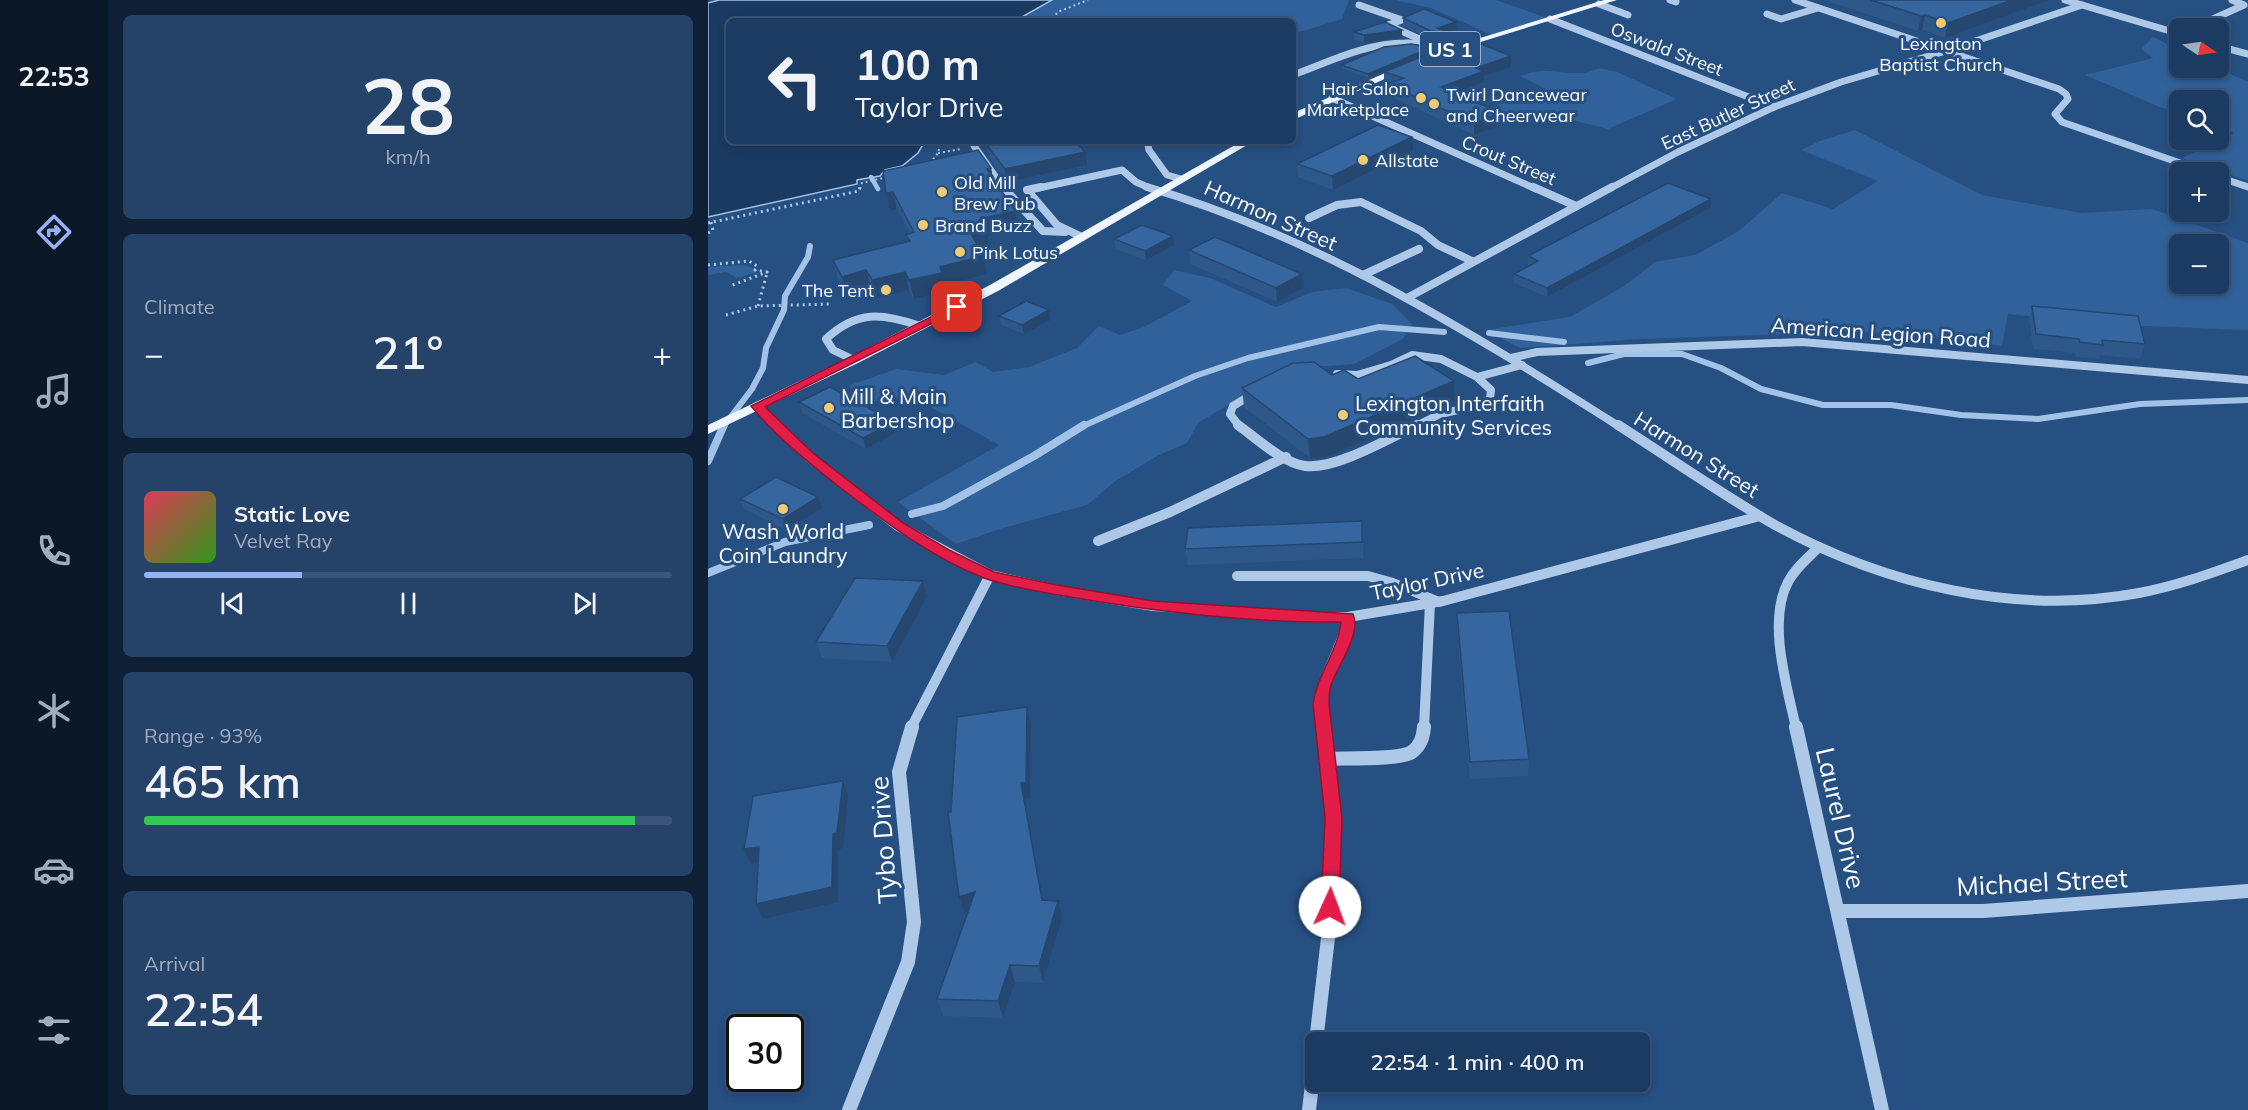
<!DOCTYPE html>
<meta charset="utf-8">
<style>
body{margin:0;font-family:Mulish,sans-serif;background:#254268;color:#f1f3f6;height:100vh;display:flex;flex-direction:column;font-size:22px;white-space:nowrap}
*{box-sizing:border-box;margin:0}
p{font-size:20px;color:#a0adbe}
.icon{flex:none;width:33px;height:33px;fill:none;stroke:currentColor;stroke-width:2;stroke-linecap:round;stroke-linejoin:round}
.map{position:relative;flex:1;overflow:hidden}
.details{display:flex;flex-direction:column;gap:15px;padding:15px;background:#0f2036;width:600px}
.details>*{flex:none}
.top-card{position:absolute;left:18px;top:18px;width:570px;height:126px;border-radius:9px;box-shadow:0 3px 9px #0003,0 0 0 2px #3a5577;background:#1c3b62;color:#f1f3f6;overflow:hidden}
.needle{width:39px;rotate:103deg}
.tools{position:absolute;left:1461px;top:18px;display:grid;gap:12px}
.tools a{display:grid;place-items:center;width:60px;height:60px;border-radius:9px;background:#1c3b62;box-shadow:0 3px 9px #0003,0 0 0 2px #3a5577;font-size:30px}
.speed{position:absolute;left:18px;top:1014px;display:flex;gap:12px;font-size:30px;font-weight:700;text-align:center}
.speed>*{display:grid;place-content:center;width:78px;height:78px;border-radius:50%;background:#1c3b62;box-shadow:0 3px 9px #0003,0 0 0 2px #3a5577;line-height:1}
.speed .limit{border:3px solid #111;border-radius:9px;background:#fff;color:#111}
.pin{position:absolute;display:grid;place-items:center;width:51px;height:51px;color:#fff;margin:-26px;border-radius:12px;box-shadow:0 3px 9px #0006}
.me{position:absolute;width:66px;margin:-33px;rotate:2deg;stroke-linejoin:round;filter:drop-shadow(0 0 4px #0008)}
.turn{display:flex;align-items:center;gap:21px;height:126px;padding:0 30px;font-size:27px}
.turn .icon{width:78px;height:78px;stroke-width:2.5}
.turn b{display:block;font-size:42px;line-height:51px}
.big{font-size:45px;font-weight:600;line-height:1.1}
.details .tile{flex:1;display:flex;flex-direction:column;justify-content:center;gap:9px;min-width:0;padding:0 21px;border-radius:9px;background:#254268}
.details .dial{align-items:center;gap:0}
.dial b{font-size:78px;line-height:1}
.song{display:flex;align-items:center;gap:18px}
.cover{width:72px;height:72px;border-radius:9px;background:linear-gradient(135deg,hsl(350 70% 55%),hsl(110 70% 35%))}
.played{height:6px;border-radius:3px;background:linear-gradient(90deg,#95b2f1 30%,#3a5577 30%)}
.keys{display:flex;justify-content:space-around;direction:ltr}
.heat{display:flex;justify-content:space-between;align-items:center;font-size:33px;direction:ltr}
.charge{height:9px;border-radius:4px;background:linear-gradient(90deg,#34c759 93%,#3a5577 0)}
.trip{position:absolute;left:597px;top:1032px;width:345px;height:60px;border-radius:9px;background:#1c3b62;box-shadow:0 3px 9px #0003,0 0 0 2px #3a5577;font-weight:600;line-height:60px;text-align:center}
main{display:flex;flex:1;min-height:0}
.menu{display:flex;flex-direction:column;width:108px;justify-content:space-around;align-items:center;background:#0b1827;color:#a0adbe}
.menu .icon{width:42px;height:42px}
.menu .active{color:#95b2f1}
.menu b{font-size:27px;color:#f1f3f6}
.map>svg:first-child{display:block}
.green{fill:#30619a;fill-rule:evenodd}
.water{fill:#1a3a62;stroke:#a2c3e7;stroke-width:1.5}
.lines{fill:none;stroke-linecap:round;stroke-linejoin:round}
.stream-far2{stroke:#a2c3e7;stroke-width:4.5}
.stream-far1{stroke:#a2c3e7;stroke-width:6}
.stream{stroke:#a2c3e7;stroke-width:8}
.path-far1{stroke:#aec8e7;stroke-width:2;stroke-dasharray:2 3;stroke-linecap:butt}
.path{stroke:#aec8e7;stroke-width:3;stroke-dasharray:2 4;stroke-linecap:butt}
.minor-far3{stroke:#aec8e7;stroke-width:7}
.minor-far2{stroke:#aec8e7;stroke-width:8}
.minor-far1{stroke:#aec8e7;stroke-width:10}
.minor{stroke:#aec8e7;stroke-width:14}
.major{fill:#eff5fd;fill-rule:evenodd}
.wall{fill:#2e5889}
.shaded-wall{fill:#26476f}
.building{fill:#36669f;stroke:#26476f;stroke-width:1.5}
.route{fill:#e11d48;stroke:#92132f;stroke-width:1.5}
.poi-dot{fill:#f0cb73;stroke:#264f82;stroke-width:2}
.labels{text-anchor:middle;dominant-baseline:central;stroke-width:6;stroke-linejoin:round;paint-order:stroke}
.far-poi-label{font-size:18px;fill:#fff;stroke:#264f82;text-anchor:start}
.far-street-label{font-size:18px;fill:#fff;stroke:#264f82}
.shield{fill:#264f82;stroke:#becada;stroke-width:1.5}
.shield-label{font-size:20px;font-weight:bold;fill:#fff}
.street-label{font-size:21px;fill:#fff;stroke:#264f82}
.poi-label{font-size:21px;fill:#fff;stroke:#264f82;text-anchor:start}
.near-street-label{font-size:26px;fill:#fff;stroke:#264f82}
</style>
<main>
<nav class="menu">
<b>22:53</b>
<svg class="icon active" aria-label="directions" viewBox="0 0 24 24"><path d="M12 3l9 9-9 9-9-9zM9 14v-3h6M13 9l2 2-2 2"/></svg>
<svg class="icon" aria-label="music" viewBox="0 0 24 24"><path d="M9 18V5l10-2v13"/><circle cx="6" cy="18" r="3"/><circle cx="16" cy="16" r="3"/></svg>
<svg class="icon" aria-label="phone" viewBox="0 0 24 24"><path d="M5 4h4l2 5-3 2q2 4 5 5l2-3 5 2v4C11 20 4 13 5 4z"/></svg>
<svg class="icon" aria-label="climate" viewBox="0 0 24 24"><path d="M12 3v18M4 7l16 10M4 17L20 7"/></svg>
<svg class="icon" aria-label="car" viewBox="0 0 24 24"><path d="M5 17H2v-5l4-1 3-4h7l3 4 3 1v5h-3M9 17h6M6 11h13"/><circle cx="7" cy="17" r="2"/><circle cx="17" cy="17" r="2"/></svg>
<svg class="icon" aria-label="filters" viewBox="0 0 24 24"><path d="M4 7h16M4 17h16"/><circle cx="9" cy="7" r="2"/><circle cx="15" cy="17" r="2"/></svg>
</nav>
<section class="details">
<div class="tile dial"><b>28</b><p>km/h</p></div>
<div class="tile"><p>Climate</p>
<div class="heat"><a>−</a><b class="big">21°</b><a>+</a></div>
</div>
<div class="tile">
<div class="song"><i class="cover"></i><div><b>Static Love</b><p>Velvet Ray</p></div></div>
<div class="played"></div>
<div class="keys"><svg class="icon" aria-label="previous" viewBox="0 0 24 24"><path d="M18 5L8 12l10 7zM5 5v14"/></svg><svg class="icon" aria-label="pause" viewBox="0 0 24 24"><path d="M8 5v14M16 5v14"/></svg><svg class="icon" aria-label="next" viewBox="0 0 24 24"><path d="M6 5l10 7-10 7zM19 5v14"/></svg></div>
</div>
<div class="tile"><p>Range · 93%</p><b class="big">465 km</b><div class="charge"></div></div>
<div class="tile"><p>Arrival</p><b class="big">22:54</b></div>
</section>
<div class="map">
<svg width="1540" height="1110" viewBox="0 0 1540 1110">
<rect width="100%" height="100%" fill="#264f82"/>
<!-- green -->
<g class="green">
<polygon points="344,0 641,0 634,19 585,34 585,21 307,21"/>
<polygon points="687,0 788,0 842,19 786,36 723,8"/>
<polygon points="1445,37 1471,50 1472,68 1509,68 1540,82 1540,181 1474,158 1526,133 1511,123 1510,100 1472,100 1471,111 1454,108 1377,75 1445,58 1433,49"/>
<path d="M891,68L909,72L969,99L900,129L844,115L803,125L772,111L838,89L812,76C835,66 849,74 873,73C879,73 886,70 891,68Z"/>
<path d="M1147,130L1274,195L1373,213L1444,209L1540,243V330L1411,325L1300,314L1294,346L1226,337L1151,332L931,339L812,348L777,330L862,317L916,286L947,262L987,255L1031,231L1074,193L1125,209L1170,181L1093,150L1112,141ZM1472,244H1510V284H1472Z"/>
<polygon points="35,265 53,271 28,278 18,272 0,275 0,267"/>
<polygon points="466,270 502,278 568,307 604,292 638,288 684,304 704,324 695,339 646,364 581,369 490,423 479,443 451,455 406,482 379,505 295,528 248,544 190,502 291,445 201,395 167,401 140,386 188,369 236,375 268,362 285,372 321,367 369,348 391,326 412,335 436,327 484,301 455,285"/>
</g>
<!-- water -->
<polygon class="water" points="11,0 344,0 307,21 21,21 21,141 217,141 210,153 194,166 177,170 172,176 149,180 149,184 0,217 0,3"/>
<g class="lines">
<!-- stream-far2 -->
<polyline class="stream-far2" points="163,177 170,189"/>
<!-- stream-far1 -->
<g class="stream-far1">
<polyline points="781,333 856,342"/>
<polyline points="880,363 916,354 974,354 1013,368 1053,389 1115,405 1183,405 1253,415 1330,419 1432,404 1540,400"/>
<polyline points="15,427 44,389 55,368 58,348 76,310 77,296 100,257 102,246"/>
<polyline points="373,427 487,376 540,358 671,327 736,332"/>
</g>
<!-- stream -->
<g class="stream">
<polyline points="0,461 16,425"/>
<polyline points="204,514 235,506 326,456 376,425"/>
<polyline points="0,573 77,542 161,525"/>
</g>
<!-- path-far1 -->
<g class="path-far1">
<polyline points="340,21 352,11 380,0"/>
<polyline points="230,153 253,149"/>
<polyline points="222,163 230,153 233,141"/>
<polyline points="152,189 154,183 179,177"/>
</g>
<!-- path -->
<g class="path">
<polyline points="0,223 151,191 152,187"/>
<polyline points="0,233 5,230 3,222"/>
<polyline points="0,265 41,261 49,266 47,270 59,272 22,286"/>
<polyline points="50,306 59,273"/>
<polyline points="18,315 50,306 123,304"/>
</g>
<!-- minor-far3 -->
<g class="minor-far3">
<polyline points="962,0 968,2"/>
<polyline points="1087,0 1351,89 1358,94 1360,99 1347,114 1354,122 1498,172"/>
<polyline points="1357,0 1472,34"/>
<polyline points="891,4 920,15"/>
<polyline points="651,5 694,20 680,25 718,42"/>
<polyline points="1059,14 1073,19 1110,8"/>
<polyline points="842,19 1066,107"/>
<polyline points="1485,28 1536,5 1524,0"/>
<polyline points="1510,46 1540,54"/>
<path d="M585,75C621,62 658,43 697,43C712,42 728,46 743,48"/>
<polyline points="624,98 828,189"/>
<polyline points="266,141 266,146 296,189"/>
<polyline points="439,141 441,150 459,175 473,179"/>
<polyline points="1510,177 1540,187"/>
<polyline points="326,189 414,170 428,182 444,189"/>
<polyline points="901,189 970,152 1066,107 1133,82 1238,51 1374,5"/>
</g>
<!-- minor-far2 -->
<g class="minor-far2">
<polyline points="295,187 335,231 357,232"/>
<polyline points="333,187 319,190 349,225 374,237"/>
<path d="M439,187C610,237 762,332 912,427"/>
<polyline points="825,187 868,206"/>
<polyline points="601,218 629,205 653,202 713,231 730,245 764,261"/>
<polyline points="655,275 711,249"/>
<polyline points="699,298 904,187"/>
<polyline points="803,358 829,352 1094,342 1540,380"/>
<path d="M146,360L125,350L118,339C149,310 174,313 212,326"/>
<polyline points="629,374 649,375 683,365 704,355 733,359 769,377"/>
<polyline points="49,406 70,427"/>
<polyline points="532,427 522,414 525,406 548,392"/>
<polyline points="706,427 732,414 768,406 782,399 783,390 769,377 814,365"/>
</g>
<!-- minor-far1 -->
<g class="minor-far1">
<polyline points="68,425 101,457 190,526 282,575 349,590 445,606 604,617 640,617 735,601 1052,516"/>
<path d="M530,425C548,438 575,463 597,466C627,470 682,438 709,425"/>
<path d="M910,425C962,458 1013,494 1067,525C1177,585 1307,616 1431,593C1469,586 1504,573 1540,560"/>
<polyline points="390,541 462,512 578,457"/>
<polyline points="529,576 660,576 685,583 731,602"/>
<polyline points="203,728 282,575"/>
<path d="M616,728C615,721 613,712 613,704C614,674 635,647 640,617"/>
<polyline points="716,728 722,603"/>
<path d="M1088,728C1079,686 1059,622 1080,582C1087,568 1100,558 1111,547"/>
</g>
<!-- minor -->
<g class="minor">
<polyline points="1088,727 1174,1110"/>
<path d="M619,759C636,758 693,760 704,752C713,745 715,737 716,727"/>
<polyline points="1130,911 1275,911 1540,891"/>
<polyline points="608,1042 621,929 625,818 615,727"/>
<polyline points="141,1110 200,962 206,922 191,772 204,727"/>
<polyline points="601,1110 608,1050"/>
</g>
<!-- major -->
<g class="major">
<polygon points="896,0 909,0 753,48 746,46"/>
<polygon points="691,67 699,69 585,120 585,113"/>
<polygon points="534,141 546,141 290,291 150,363 0,434 0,425 142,357 282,285"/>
</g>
</g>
<!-- wall -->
<g class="wall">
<polygon points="1116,0 1341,0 1237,38 1214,30 1210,31"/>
<polygon points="695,18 748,22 749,30 740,33 744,34 744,42 723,39 695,26"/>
<polygon points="694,30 694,38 656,43 646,40 646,32"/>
<polygon points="724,47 724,51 661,78 634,69 633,65"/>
<polygon points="803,56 803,67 776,76 776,82 747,93 793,125 766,135 679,95 679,84 680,84 676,83 676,72"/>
<polygon points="278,141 379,165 299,182 281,157"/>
<polygon points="462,141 478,141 470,145"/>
<polygon points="705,150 625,190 590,177 589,164"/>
<polygon points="283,168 285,178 310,229 280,236 281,244 270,246 279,274 237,285 238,291 206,299 201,290 168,298 163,288 139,295 130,278 125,260 200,242 198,235 202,234 189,209 182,211 178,193"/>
<polygon points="1002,208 839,297 806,283 806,274 821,266 820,265 820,256"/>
<polygon points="406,239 466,245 438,260 407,249"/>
<polygon points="481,250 595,288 569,302 482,264"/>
<polygon points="1324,306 1437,344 1432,359 1392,355 1391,359 1368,357 1367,353 1325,349 1321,320"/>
<polygon points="291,316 342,320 316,334 293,325"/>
<polygon points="624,375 650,379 746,401 618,457 602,458 536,407 534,388"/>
<polygon points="91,402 189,432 158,449 94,413"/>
<polygon points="110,497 114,508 78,530 36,509 32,499"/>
<polygon points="655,537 655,558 480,565 477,549"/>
<polygon points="219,597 184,662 114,658 108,642"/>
<polygon points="749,613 821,759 820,776 762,779 749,629"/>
<polygon points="319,707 323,724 322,799 317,800 335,900 354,918 335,983 307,982 295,1018 235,1016 229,999 260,912 256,913 251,897"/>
</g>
<!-- shaded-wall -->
<g class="shaded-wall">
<polygon points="1304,0 1341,0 1237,38 1240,23"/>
<polygon points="1217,15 1214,30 1210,31 1213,16"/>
<polygon points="748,22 749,30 737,33 729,28"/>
<polygon points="694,30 694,38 656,43 656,35"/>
<polygon points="724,47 724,51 661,78 660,74"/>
<polygon points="803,56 803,67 776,76 776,82 733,98 733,87 768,68"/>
<polygon points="793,113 793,125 766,135 766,123"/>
<polygon points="704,137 705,150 625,190 624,176"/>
<polygon points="470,141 478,141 470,145"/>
<polygon points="377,152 379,165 299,182 297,169"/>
<polygon points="283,168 286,185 279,169"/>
<polygon points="185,192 189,209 182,211 178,193"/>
<polygon points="1003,199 1002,208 839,297 839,288"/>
<polygon points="307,211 310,229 280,236 281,244 265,248 261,230 272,219"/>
<polygon points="465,236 466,245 438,260 437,251"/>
<polygon points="275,256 279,274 237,285 238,291 206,299 201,280 232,267"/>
<polygon points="158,270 163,288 139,295 134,277"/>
<polygon points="197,272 201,290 168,298 164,280"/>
<polygon points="594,274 595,288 569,302 568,288"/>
<polygon points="341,310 342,320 316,334 314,325"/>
<polygon points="746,381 746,401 618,457 602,458 600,439"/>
<polygon points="186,422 189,432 158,449 155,438"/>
<polygon points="110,497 114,508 78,530 75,519"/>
<polygon points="215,581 219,597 184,662 179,646"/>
<polygon points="319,707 323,724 322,799 317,800 338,917 334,900 313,783"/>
<polygon points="135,781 140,796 135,848 130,849 130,902 55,919 48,904 125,834"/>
<polygon points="51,847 58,862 43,864 36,849"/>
<polygon points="267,892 272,909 256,913 251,897"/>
<polygon points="350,901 354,918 335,983 331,966"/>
<polygon points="302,965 307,982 295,1018 290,1001"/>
</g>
<!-- building -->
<g class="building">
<polygon points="1163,0 1304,0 1240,23 1217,15 1213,16"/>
<polygon points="716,9 748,22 729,28 744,34 723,31 695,18"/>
<polygon points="677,22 694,30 656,35 646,32"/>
<polygon points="759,38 803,56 768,68 776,71 733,87 793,113 766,123 679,84 696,78 676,72"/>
<polygon points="703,44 724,47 660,74 633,65 676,47"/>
<polygon points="670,125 704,137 624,176 589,164"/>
<polygon points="278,141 367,141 377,152 297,169 278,144"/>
<polygon points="270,150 283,168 279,169 307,211 272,219 278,226 261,230 275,256 232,267 234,273 201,280 197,272 164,280 158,270 134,277 125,260 202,241 198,235 206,232 185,192 178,193 175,171"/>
<polygon points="960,183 1003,199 839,288 806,274 830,261 820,256"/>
<polygon points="434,225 465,236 437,251 406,239"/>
<polygon points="507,237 594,274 568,288 481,250"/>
<polygon points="318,301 341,310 314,325 291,316"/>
<polygon points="1324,306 1430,316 1437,344 1394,340 1395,345 1372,342 1371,339 1328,334"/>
<polygon points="707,356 746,381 616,437 600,439 534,388 585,363 606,362 624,375 636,370 650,379"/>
<polygon points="122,387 186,422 155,438 91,402"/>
<polygon points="68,477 110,497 75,519 32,499"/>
<polygon points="654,521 654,542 477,549 480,528"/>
<polygon points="147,578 215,581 179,646 108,642"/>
<polygon points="801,611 821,759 762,762 749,613"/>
<polygon points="319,707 318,783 313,783 334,900 350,901 331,966 302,965 290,1001 229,999 267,892 251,897 240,812 243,812 249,717"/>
<polygon points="135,781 129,833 125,834 124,887 48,904 51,847 36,849 45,796"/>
</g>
<!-- route -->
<path class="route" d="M249,304L253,305V309L57,407L106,454L195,523L241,550L286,572L349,585L445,601L645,614C654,633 629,667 623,685C621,691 621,698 621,704L634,818L631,907L628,912L622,914L616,912L613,907L617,818L605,704C609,675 630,651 633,622C547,623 459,613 374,599C345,594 304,588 276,578C222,557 176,521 130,486C100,462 67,436 43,406Z"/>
<!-- markers -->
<g class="poi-dot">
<circle cx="1233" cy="23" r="6"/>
<circle cx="713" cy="98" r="6"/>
<circle cx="726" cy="104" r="6"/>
<circle cx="655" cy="160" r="6"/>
<circle cx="234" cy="192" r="6"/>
<circle cx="215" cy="225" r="6"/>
<circle cx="252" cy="252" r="6"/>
<circle cx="178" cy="290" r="6"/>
<circle cx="121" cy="408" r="6"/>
<circle cx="635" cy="415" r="6"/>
<circle cx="75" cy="509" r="6"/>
</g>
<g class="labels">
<!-- far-poi labels -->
<g class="far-poi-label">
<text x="1233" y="43" text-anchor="middle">Lexington<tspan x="1233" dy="21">Baptist Church</tspan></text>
<text x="701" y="88" text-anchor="end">Hair Salon<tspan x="701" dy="21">Marketplace</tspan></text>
<text x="738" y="94">Twirl Dancewear<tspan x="738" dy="21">and Cheerwear</tspan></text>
<text x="667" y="160">Allstate</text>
<text x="246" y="182">Old Mill<tspan x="246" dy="21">Brew Pub</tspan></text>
<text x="227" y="225">Brand Buzz</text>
<text x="264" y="252">Pink Lotus</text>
<text x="166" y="290" text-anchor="end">The Tent</text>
</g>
<!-- far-street labels -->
<g class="far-street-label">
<text transform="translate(959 49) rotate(21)">Oswald Street</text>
<text transform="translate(1020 114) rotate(-25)">East Butler Street</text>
<text transform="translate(801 160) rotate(23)">Crout Street</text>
</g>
<!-- shield labels -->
<rect class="shield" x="712" y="32" width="60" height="34" rx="4.5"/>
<g class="shield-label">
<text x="742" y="49">US 1</text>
</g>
<!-- street labels -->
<g class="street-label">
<text transform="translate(563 215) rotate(24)">Harmon Street</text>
<text transform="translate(1173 332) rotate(4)">American Legion Road</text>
<text transform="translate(989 454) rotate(32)">Harmon Street</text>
<text transform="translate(719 581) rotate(-12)">Taylor Drive</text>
</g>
<!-- poi labels -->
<g class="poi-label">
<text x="133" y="396">Mill &amp; Main<tspan x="133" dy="24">Barbershop</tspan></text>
<text x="647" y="403">Lexington Interfaith<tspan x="647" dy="24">Community Services</tspan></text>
<text x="75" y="531" text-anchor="middle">Wash World<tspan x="75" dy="24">Coin Laundry</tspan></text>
</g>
<!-- near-street labels -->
<g class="near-street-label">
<text transform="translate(1133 818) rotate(77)">Laurel Drive</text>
<text transform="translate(175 840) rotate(-94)">Tybo Drive</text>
<text transform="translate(1334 882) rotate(-3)">Michael Street</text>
</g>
</g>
</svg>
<div class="tools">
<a><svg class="needle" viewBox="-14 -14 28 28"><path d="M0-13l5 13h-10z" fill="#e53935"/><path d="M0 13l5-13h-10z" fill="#a0adbe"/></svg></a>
<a><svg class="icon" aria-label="search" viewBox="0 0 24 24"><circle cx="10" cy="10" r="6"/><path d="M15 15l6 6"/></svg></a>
<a>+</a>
<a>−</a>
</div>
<div class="speed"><div class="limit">30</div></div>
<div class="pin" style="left:249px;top:307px;background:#d93025"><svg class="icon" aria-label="arrive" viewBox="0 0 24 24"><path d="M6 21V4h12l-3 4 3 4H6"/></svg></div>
<svg class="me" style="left:622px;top:907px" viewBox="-20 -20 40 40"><circle r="19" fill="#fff"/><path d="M0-13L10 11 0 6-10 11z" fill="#e11d48"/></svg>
<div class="trip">22:54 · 1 min · 400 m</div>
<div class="top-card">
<div class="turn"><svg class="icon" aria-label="left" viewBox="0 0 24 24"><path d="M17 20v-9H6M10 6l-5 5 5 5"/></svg><div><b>100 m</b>Taylor Drive</div></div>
</div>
</div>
</main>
